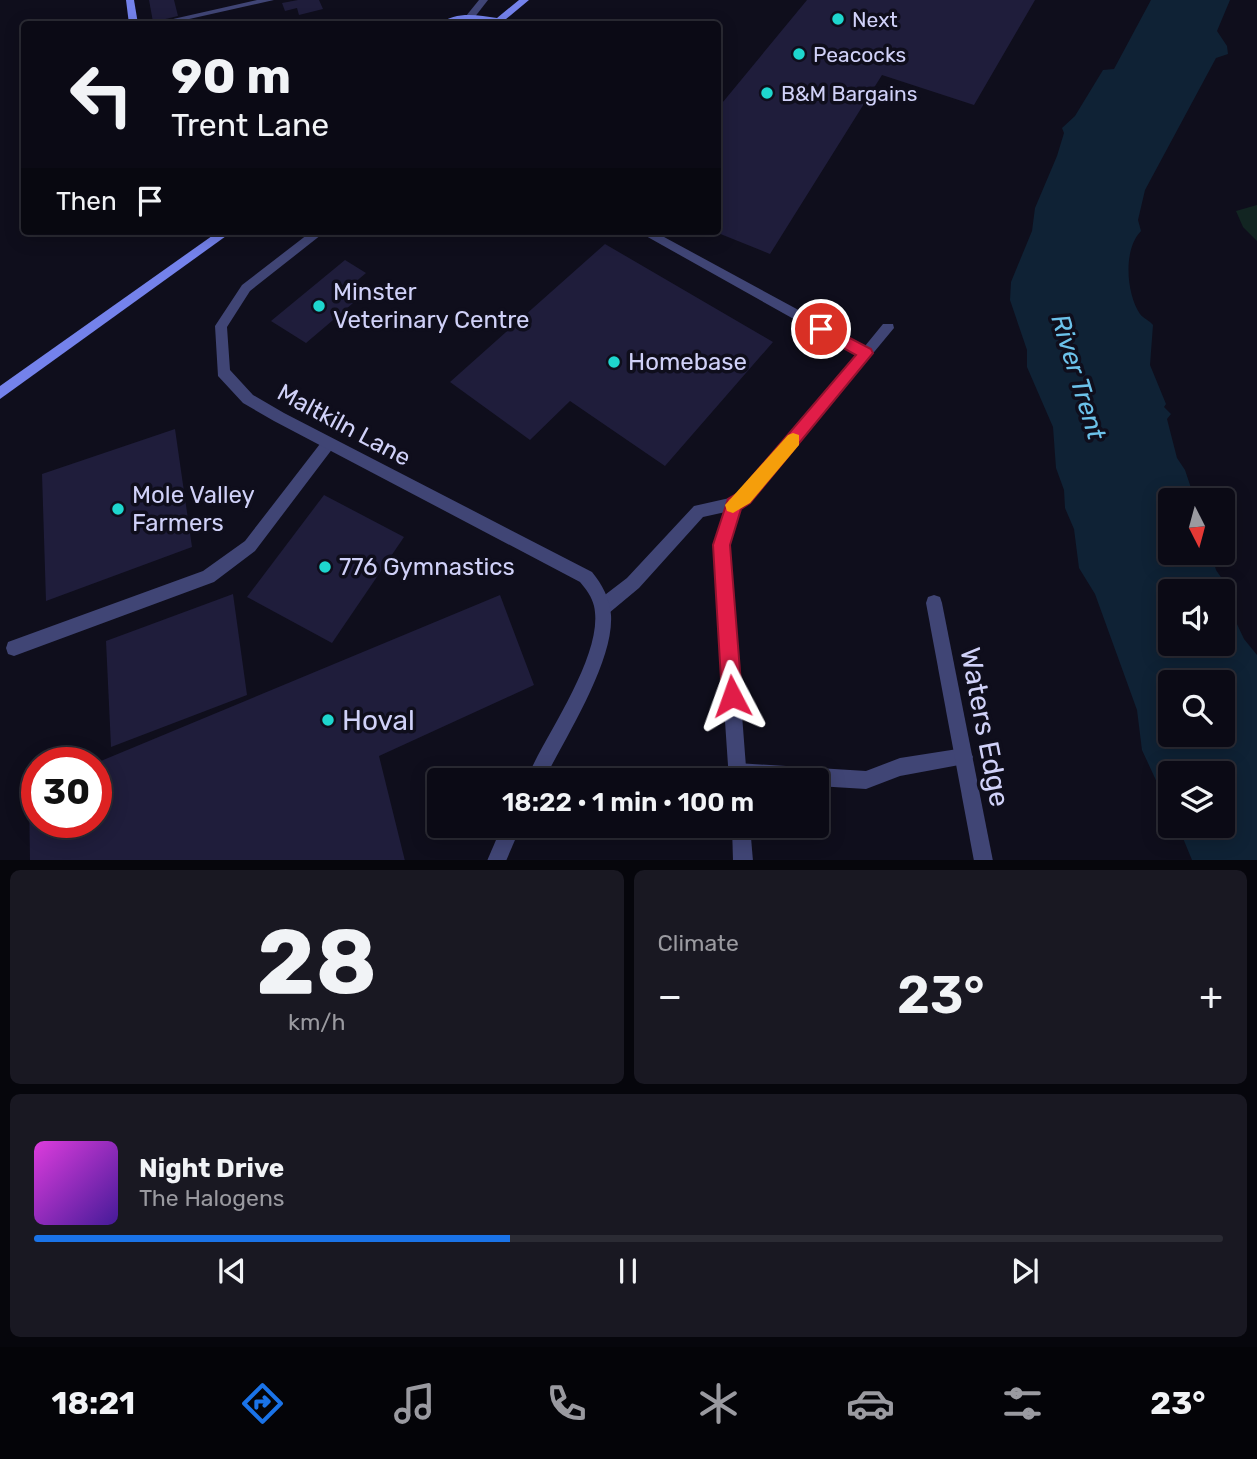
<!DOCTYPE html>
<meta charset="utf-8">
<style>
body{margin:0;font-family:Rubik,sans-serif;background:#191822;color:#f1f3f6;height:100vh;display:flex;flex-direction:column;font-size:26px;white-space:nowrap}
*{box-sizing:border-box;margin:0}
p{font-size:23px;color:#9a9aa0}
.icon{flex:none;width:38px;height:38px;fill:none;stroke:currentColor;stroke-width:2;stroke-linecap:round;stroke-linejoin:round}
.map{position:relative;height:860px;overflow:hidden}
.details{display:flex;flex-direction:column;gap:10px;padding:10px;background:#06060c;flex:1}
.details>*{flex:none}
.banner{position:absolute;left:21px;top:21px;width:700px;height:214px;border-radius:7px;box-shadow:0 4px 18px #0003,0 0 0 2px #2b2b34;background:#0b0a15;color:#f1f3f6;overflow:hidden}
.needle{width:46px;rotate:174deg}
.buttons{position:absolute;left:1158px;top:488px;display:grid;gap:14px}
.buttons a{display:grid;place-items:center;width:77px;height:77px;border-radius:7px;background:#0b0a15;box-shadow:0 4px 18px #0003,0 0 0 2px #2b2b34;font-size:35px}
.speed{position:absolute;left:21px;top:747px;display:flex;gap:14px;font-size:35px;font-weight:700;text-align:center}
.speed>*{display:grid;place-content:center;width:91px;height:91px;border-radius:50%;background:#0b0a15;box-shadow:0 4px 18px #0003,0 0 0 2px #2b2b34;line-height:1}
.speed .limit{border:10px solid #d22;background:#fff;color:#111}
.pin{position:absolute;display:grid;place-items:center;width:60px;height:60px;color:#fff;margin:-30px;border:4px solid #fff;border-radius:50%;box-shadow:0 2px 7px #0007}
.me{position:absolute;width:77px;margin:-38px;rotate:356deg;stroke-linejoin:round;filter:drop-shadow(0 0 5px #0008)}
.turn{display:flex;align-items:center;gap:24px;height:147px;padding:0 35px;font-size:32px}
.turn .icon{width:91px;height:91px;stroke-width:2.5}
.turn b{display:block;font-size:49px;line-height:60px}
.then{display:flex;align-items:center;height:66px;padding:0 35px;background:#0003;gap:14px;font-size:26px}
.big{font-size:52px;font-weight:600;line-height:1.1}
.details .widget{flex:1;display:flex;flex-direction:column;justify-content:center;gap:10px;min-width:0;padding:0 24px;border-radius:10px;background:#191822}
.details .dial{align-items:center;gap:0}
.dial b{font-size:91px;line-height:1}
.song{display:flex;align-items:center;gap:21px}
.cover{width:84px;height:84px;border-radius:10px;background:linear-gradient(135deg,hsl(300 70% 55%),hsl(260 70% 35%))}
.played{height:7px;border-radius:4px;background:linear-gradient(90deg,#1a73e8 40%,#2b2b34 40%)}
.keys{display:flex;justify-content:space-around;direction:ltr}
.heat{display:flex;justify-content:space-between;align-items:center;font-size:38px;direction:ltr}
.details .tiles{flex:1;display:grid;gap:10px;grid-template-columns:1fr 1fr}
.widget:last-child{grid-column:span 2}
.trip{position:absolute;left:427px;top:768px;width:402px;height:70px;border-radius:7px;background:#0b0a15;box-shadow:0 4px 18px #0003,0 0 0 2px #2b2b34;font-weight:600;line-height:70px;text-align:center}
.tab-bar{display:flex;height:112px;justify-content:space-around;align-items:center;background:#040408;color:#9a9aa0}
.tab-bar .icon{width:49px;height:49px}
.tab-bar .selected{color:#1a73e8}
.tab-bar b{font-size:32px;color:#f1f3f6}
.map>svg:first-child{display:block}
.green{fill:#122522}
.water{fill:#0f2235;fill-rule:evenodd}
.building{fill:#1f1d3b}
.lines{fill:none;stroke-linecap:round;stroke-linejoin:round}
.lane{fill:#404575;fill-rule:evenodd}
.street{fill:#404575;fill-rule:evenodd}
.secondary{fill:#7482eb;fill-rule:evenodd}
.route{fill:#e11d48;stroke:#92132f;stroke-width:2}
.slow{fill:#f59e0b}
.poi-dot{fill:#1ed6ce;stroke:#0f0e1c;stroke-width:2.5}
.labels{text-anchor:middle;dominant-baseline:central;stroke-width:7;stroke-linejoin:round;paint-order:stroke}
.far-poi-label{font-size:21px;fill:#d0d1f8;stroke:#0f0e1c;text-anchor:start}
.poi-label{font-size:24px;fill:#d0d1f8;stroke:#0f0e1c;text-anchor:start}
.street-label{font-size:24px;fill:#d0d1f8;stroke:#0f0e1c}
.water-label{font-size:26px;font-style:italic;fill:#6cc2ea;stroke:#0f0e1c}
.near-poi-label{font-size:28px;fill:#d0d1f8;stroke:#0f0e1c;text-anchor:start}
.near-street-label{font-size:28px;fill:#d0d1f8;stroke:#0f0e1c}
</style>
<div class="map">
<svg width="1257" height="861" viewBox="0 0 1257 861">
<rect width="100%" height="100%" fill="#0f0e1c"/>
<!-- green -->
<polygon class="green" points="1257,205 1257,241 1243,227 1236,211"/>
<!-- water -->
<path class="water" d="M1151,0H1230L1217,31L1227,46L1228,54L1216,58L1145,190L1138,220L1141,231C1123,249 1126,293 1140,314C1143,318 1149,320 1153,325L1150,365L1166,404L1164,407L1171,414L1167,419L1177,458L1185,470L1195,500H1171V553H1211L1216,570L1227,586L1228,605L1244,639L1257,655V860H1192L1178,826H1223V774H1171V815L1162,806L1160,789L1142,750L1137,710L1095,594L1079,568L1074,529L1065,508L1064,490L1056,468L1053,427L1027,367V350L1010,300L1011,282L1032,231L1035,208L1057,156L1064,133L1062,128L1075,116L1103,70L1114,69ZM1171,592H1223V644H1171ZM1171,682H1223V735H1171Z"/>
<!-- building -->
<g class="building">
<polygon points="149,0 174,0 178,16 153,22"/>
<polygon points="298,0 319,0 323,9 299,15 297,8 285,11 282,3"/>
<polygon points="807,0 1035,0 974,105 882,75 770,254 718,233 718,108"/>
<polygon points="605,244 773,342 665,466 570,401 530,440 450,382"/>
<polygon points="345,260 366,273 353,284 366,292 306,343 271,321"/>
<polygon points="175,429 192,547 46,601 42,474"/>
<polygon points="324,495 404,537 332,643 247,597"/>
<polygon points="233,594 247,695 111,747 106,641"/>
<polygon points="500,595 534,685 379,756 405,861 30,861 29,791 37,788 37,822 96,822 96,763"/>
</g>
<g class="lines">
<!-- lane -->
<g class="lane">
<polygon points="328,438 333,440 335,444 333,448 255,551 214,582 14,656 8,654 6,648 8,642 203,571 245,541 323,440"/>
<polygon points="734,497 739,499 741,504 739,509 703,517 639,588 609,613 603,615 597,613 595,607 597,601 627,578 694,506"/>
<polygon points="964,748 970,751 973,757 970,763 900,776 866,789 817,786 817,780 736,780 731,778 728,772 731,766 737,763 866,771 900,758"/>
</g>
<!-- street -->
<g class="street">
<polygon points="257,0 274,0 167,24 151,24"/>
<polygon points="479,0 488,0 474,18 468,18 466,16"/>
<path d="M312,231H326L250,291L227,327L230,370L253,395L284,413L592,572C602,584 610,599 611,615C614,662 565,738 544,780H526C545,735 605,654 594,606C592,597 586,589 580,582L274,421L243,403L218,376L215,326L242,285Z"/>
<polygon points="637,231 653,231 865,346 883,324 893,324 894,328 749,503 740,508 729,545 747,780 729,780 713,545 729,499 739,493 858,355"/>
<polygon points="934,595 940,597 942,603 993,861 974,861 926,603 928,597"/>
<polygon points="502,826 521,826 506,861 487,861"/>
<polygon points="732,826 750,826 753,861 733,861"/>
</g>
<!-- secondary -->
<g class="secondary">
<polygon points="126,0 134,0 138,24 129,24"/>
<path d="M519,0H529L500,24L472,20L450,24H439C456,11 477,15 497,18Z"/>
<polygon points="219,231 233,231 0,399 0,386"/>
</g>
</g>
<!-- route -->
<polygon class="route" points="821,323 871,349 873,353 750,503 741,509 730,545 742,696 739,703 732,706 725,703 722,696 713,545 728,499 738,493 856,355 816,333 814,329"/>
<!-- slow -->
<polygon class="slow" points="793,433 799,435 799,445 750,503 733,513 727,511 725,505 788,435"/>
<!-- markers -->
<g class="poi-dot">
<circle cx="838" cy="19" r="7"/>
<circle cx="799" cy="54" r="7"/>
<circle cx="767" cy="93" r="7"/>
<circle cx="319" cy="306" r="7"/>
<circle cx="614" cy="362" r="7"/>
<circle cx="118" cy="509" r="7"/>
<circle cx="325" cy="567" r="7"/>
<circle cx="328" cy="720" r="7"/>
</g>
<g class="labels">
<!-- far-poi labels -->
<g class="far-poi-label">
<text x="852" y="19">Next</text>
<text x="813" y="54">Peacocks</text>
<text x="781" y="93">B&amp;M Bargains</text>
</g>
<!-- poi labels -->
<g class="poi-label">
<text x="333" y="292">Minster<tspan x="333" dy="28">Veterinary Centre</tspan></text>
<text x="628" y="362">Homebase</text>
<text x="132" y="495">Mole Valley<tspan x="132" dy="28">Farmers</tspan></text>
<text x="339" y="567">776 Gymnastics</text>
</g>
<!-- street labels -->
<g class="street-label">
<text transform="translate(344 425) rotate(28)">Maltkiln Lane</text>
</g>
<!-- water labels -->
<g class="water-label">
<text transform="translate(1078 377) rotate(73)">River Trent</text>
</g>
<!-- near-poi labels -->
<g class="near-poi-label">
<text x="342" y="720">Hoval</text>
</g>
<!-- near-street labels -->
<g class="near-street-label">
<text transform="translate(985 727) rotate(79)">Waters Edge</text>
</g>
</g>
</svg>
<div class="buttons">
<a><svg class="needle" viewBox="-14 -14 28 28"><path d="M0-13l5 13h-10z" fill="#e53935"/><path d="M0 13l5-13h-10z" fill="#9a9aa0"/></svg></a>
<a><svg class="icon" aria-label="sound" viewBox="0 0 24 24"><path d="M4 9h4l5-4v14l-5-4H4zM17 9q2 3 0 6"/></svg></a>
<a><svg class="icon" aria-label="search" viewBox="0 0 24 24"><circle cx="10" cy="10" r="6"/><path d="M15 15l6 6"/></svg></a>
<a><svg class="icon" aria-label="layers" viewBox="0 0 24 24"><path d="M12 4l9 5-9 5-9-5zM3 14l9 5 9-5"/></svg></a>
</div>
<div class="speed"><div class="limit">30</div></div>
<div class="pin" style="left:821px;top:329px;background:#d93025"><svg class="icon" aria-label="arrive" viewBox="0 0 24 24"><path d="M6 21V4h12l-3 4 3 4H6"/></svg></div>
<svg class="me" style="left:732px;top:696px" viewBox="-20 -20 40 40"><path d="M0-17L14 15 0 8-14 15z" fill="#e11d48" stroke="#fff" stroke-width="4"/></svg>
<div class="trip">18:22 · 1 min · 100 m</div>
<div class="banner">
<div class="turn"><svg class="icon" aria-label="left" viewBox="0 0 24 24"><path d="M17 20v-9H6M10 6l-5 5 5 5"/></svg><div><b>90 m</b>Trent Lane</div></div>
<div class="then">Then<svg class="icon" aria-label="arrive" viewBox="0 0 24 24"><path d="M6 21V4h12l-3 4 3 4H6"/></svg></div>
</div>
</div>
<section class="details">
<div class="tiles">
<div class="widget dial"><b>28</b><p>km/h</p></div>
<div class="widget"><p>Climate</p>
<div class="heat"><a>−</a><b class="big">23°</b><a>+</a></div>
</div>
<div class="widget">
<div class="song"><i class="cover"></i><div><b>Night Drive</b><p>The Halogens</p></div></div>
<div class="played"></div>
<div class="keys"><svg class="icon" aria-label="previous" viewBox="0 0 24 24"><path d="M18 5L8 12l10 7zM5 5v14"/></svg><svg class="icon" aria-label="pause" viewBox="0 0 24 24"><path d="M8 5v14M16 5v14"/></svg><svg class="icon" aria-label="next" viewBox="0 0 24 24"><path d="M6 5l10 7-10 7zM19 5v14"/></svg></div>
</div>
</div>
</section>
<nav class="tab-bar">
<b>18:21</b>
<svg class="icon selected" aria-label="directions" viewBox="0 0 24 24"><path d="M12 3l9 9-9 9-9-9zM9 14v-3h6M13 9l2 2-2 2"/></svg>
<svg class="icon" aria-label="music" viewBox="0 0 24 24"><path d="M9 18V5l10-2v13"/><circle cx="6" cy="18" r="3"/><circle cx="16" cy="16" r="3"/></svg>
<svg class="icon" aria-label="phone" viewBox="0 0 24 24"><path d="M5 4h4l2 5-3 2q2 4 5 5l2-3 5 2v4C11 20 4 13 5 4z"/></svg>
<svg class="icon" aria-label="climate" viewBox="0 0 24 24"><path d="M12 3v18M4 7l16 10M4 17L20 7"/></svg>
<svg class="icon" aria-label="car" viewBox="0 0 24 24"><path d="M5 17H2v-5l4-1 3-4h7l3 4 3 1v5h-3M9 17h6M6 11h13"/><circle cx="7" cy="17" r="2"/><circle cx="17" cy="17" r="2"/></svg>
<svg class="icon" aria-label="filters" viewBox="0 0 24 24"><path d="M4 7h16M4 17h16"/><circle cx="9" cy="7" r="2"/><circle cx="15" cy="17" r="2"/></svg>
<b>23°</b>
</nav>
